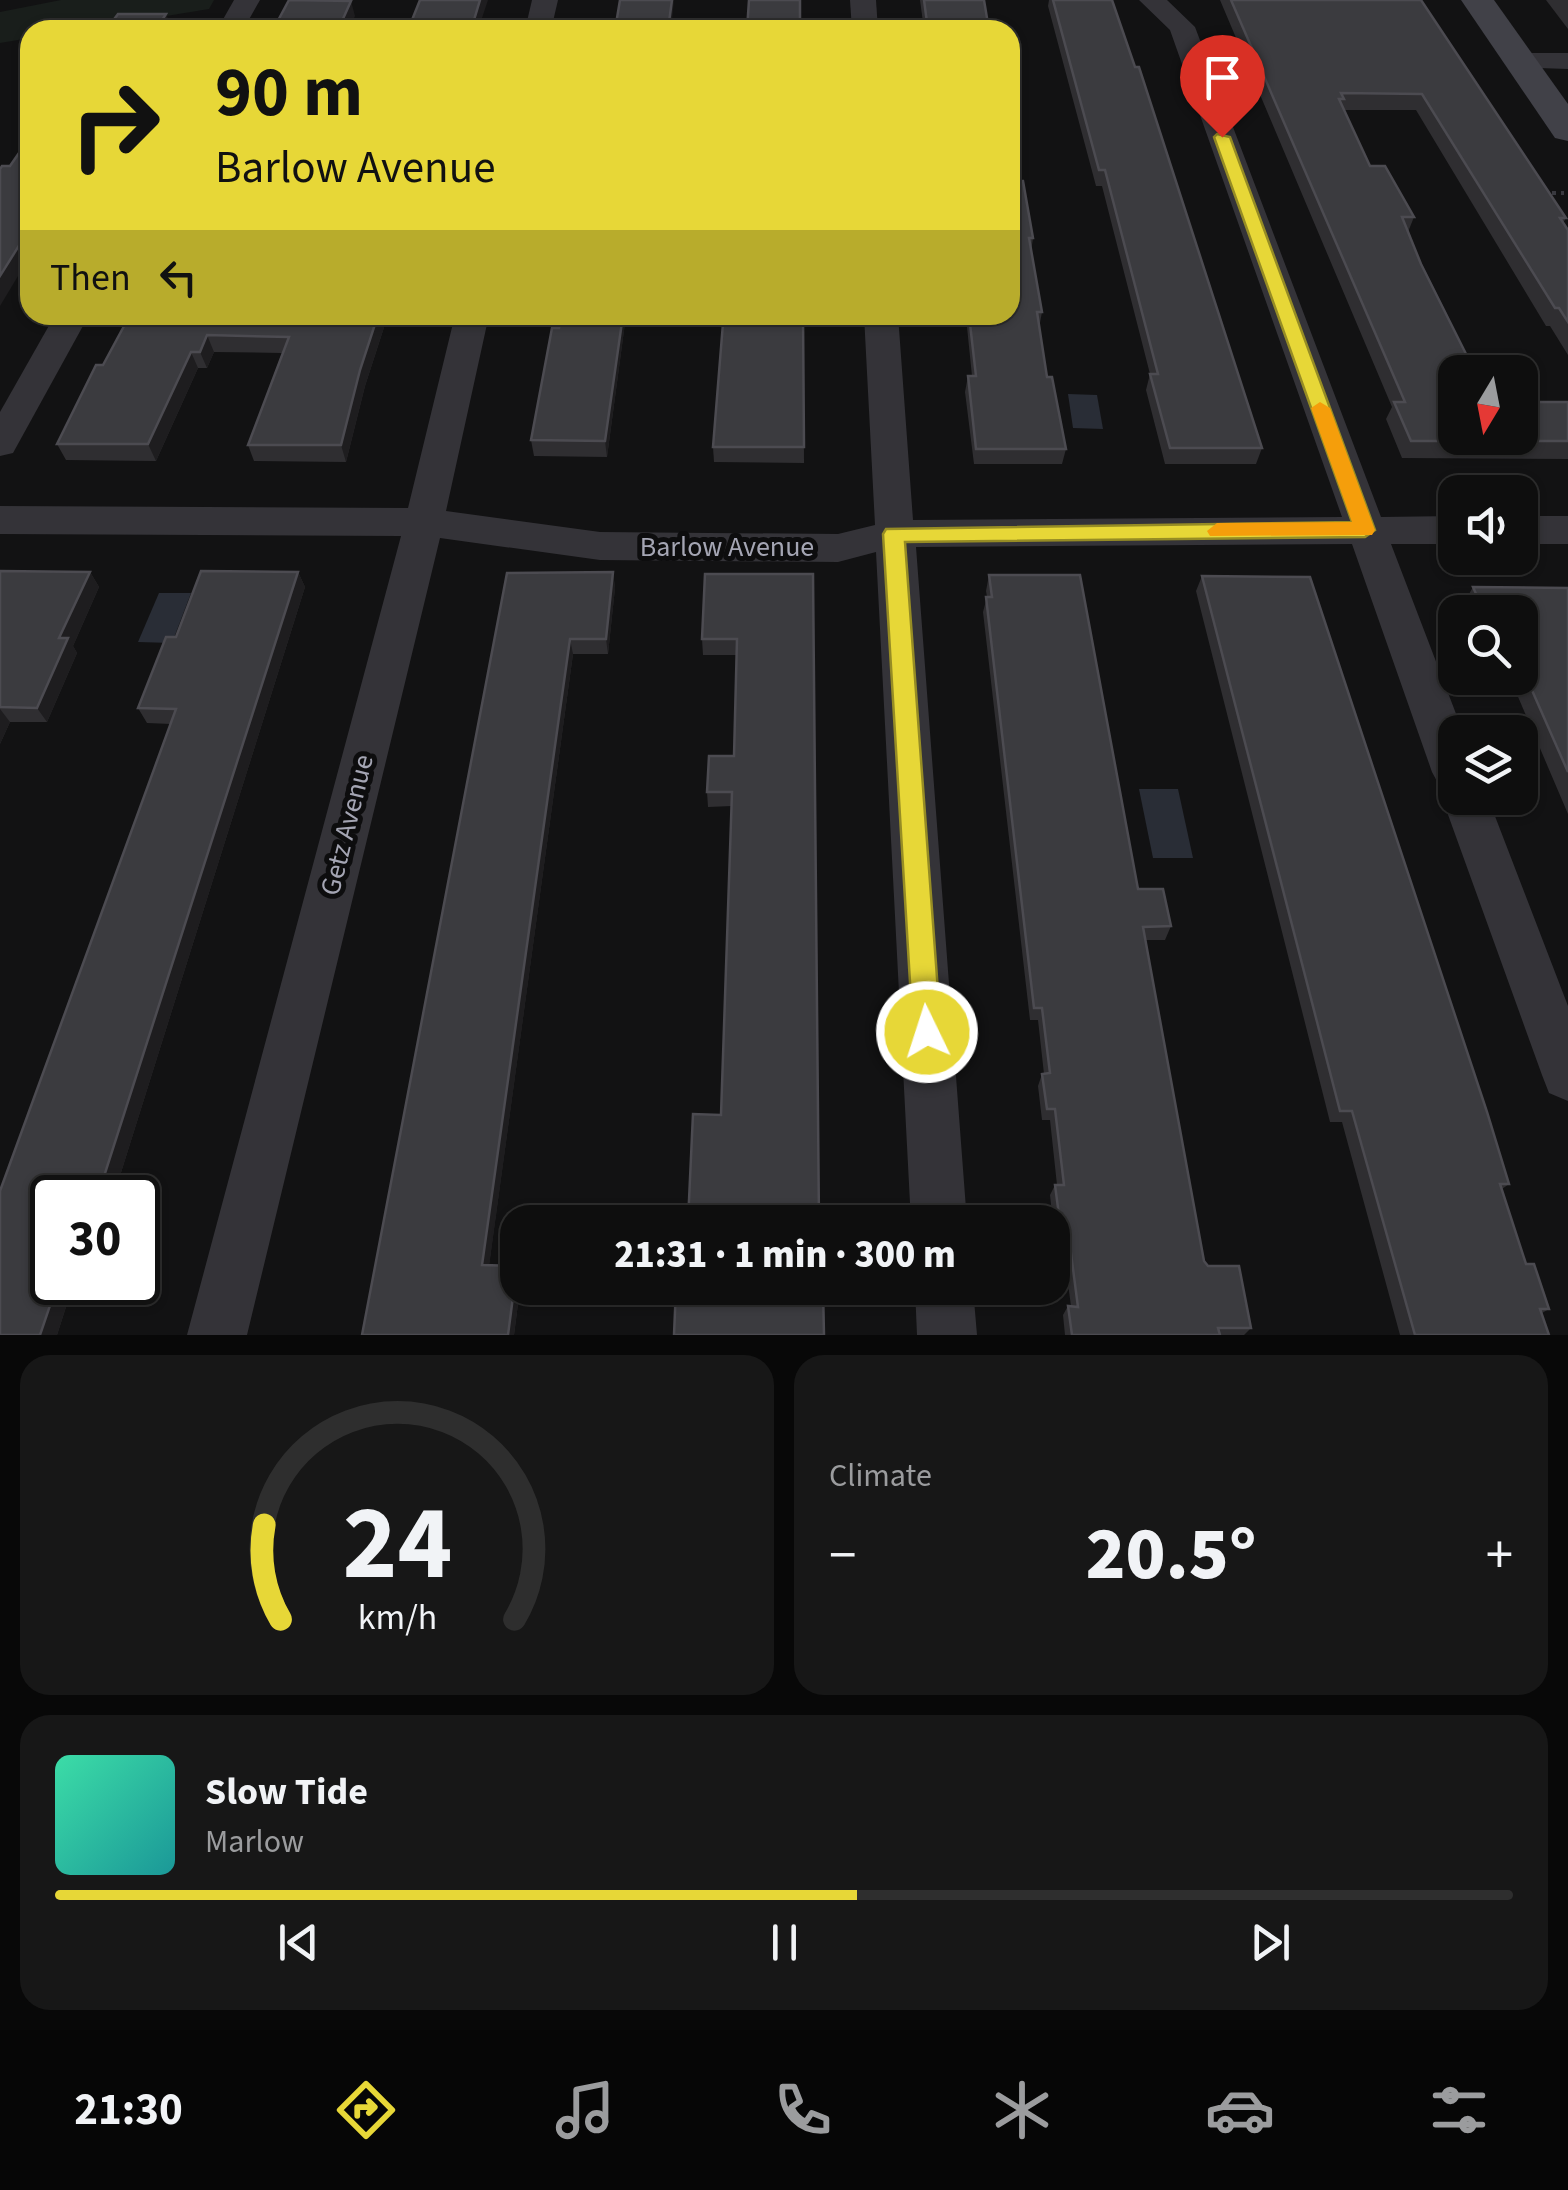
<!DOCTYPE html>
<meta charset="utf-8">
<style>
body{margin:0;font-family:"Source Sans 3",sans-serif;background:#171717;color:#f1f3f6;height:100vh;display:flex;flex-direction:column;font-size:38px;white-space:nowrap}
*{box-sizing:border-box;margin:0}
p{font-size:32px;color:#9b9c9e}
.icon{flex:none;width:55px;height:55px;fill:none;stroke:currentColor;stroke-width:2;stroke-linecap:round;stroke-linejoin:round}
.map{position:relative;height:1335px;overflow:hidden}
.details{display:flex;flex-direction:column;gap:20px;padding:20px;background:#080808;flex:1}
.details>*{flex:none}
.guide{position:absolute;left:20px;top:20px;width:1000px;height:305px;border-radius:30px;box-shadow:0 2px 8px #0004,0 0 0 2px #2e2e2e;background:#e7d737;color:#111;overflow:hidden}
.needle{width:65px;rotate:190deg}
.buttons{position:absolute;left:1438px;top:355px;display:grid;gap:20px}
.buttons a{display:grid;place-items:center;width:100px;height:100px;border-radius:20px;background:#0e0e0e;box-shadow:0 2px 8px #0004,0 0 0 2px #2e2e2e;font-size:50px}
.speed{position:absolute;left:30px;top:1175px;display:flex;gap:20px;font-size:50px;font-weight:700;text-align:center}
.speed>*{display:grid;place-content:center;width:130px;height:130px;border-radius:50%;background:#0e0e0e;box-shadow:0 2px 8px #0004,0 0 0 2px #2e2e2e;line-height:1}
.speed .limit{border:5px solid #111;border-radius:15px;background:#fff;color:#111}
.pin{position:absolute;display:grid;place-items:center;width:85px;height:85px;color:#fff;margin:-102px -42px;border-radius:50% 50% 50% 0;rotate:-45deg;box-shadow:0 0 10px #0007}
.pin .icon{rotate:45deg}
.me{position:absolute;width:110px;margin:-55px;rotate:356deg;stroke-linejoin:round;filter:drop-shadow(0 0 8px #0008)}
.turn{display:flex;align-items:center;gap:35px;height:210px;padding:0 30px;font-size:45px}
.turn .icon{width:130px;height:130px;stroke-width:2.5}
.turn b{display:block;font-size:70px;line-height:85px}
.then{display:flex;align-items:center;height:95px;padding:0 30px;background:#0003;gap:20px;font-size:38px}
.big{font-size:75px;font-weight:800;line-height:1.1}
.details .tile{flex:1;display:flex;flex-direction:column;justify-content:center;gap:15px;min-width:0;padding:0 35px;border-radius:30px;background:#171717}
.details .dial{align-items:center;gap:0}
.dial svg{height:260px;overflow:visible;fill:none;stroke:#2e2e2e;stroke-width:7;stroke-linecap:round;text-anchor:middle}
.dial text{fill:#f1f3f6;stroke:none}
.song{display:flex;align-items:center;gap:30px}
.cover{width:120px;height:120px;border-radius:15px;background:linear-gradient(135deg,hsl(160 70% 55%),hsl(180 70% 35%))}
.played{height:10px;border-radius:5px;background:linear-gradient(90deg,#e7d737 55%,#2e2e2e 55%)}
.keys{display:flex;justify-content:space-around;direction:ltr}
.heat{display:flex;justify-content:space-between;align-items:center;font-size:55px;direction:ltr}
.details .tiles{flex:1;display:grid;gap:20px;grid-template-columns:1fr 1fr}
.tile:last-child{grid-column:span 2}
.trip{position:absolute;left:500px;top:1205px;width:570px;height:100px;border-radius:30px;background:#0e0e0e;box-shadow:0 2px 8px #0004,0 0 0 2px #2e2e2e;font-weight:800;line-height:100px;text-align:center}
.dock{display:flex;height:160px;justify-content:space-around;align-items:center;background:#060606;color:#9b9c9e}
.dock .icon{width:70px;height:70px}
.dock .on{color:#e7d737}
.dock b{font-size:45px;color:#f1f3f6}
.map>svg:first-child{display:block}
.green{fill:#191e1b}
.water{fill:#292d36}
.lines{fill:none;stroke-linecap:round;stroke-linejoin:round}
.path{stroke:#39393f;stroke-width:4;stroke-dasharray:4 5;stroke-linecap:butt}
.minor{fill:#343338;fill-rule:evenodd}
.secondary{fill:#414148;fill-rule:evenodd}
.wall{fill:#2f2e31}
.shaded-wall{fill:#1e1d1f}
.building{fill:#3b3b3f;stroke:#4c4b51;stroke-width:2.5}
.route{fill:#e7d737;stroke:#968c24;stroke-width:2.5}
.slow{fill:#f59e0b}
.labels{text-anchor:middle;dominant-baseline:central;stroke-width:10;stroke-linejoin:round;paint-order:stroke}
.street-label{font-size:28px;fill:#a4a5b3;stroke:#0d0d0e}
</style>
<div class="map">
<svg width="1568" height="1335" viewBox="0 0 1568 1335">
<rect width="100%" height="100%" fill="#121213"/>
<!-- green -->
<polygon class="green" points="61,0 214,0 209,9 81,30 30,30 30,38 0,43 0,12"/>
<!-- water -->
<g class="water">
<polygon points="1068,394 1097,395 1103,429 1073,428"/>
<polygon points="159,593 191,593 172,643 138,642"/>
<polygon points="1139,789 1178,789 1193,858 1153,858"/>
</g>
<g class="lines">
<!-- path -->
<polyline class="path" points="1543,193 1564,193"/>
<!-- minor -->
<g class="minor">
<polygon points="234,0 260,0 243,30 217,30"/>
<polygon points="532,0 558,0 551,30 525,30"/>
<polygon points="850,0 876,0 878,30 852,30"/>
<polygon points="1139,0 1167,0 1195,27 1381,517 1455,516 1455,544 1391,544 1463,732 1455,732 1455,798 1488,798 1568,1006 1568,1101 1549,1093 1542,1075 1442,798 1447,788 1439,785 1432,772 1352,544 916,547 967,1222 911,1222 876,552 838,562 600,560 440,538 247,1335 187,1335 401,536 0,534 0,506 408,508 455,315 489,315 446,511 600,532 838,534 875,525 864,315 898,315 913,520 1342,517 1170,30"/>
<polygon points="1520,53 1568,53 1568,69 1510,67 1507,61"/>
<polygon points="55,315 89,315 13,453 0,456 0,412"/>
<rect x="1520" y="516" width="48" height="28"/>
<polygon points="915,1288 973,1288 977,1335 917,1335"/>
</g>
<!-- secondary -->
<polygon class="secondary" points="1461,0 1494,0 1568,104 1568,141 1555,138"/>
</g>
<!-- wall -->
<g class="wall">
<polygon points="920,0 984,0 989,30 924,30"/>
<polygon points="1049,0 1112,0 1262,448 1256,464 1165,464 1146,390 1150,374 1102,186 1096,186 1048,6"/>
<polygon points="1220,0 1421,0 1566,218 1563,223 1568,230 1568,355 1550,326 1546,326 1416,110 1344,110 1370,166 1414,217 1408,232 1455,438 1568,402 1568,459 1402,458 1386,419 1392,407"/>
<polygon points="1546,0 1568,0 1568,29"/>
<polygon points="1015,181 1033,238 1031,252 1042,312 1039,328 1047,377 1066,449 1062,464 974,464 965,392 968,376 972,376 967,327 960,327 958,315 1010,315"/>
<polygon points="130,315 388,315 365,386 346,462 254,461 248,445 282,353 214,352 207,368 198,368 156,461 66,460 57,444 103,365"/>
<polygon points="561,315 634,315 633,323 625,323 607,457 534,456 531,440"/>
<polygon points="803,315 804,463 714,462 713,447 733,324"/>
<polygon points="0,571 90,572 99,587 73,646 77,653 47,722 10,722 0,744"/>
<polygon points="298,572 305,587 113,1198 52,1198 74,1282 57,1335 0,1335 171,724 147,723 138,708 176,637"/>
<polygon points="613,572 615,588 608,654 573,654 489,1265 520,1288 514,1335 362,1335 507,573"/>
<polygon points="813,574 721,1115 732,806 708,807 707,792 734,756 737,655 703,655 702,639"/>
<polygon points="989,575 1138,889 1171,926 1165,940 1145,940 1204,1261 1251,1328 1244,1335 1065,1335 1063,1315 1068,1306 1071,1306 1061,1232 1054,1232 1050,1195 1055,1185 1057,1185 1050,1120 1042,1120 1038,1086 1042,1074 1044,1074 1038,1020 1030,1020 983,612 987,597 986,591"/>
<polygon points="1202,576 1509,1184 1502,1189 1526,1264 1549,1309 1542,1313 1549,1335 1400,1335 1342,1122 1330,1122 1196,591"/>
<polygon points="1473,587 1568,588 1568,814 1510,678 1520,678 1520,612 1468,612 1464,603"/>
</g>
<!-- shaded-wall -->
<g class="shaded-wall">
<polygon points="480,0 488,0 478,30 471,30"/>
<polygon points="672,0 674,0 671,30 668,30"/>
<polygon points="351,1 355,16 349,30 338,30"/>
<polygon points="166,14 172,28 171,30 156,30"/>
<polygon points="30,228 30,256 0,306 0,276"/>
<polygon points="378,315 388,315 365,386 346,462 341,445 360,370"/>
<polygon points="623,315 625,315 625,323 607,457 605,441"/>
<polygon points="207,335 214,352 207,368 200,352"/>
<polygon points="191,352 198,368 156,461 148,444"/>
<polygon points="90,572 99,587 73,646 77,653 47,722 37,708 59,638"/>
<polygon points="298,572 305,587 113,1198 106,1198 99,1192"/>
<polygon points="613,572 615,588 608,654 606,639"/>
<polygon points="570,639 573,654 488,1274 482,1265"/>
<polygon points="0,709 10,722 0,744"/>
<polygon points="518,1267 518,1288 520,1288 514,1335 508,1335"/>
<polygon points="58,1282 74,1282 57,1335 40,1335"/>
</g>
<!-- building -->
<g class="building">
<polygon points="289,0 351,1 338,30 273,30"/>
<polygon points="420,0 480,0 471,30 408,30"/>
<polygon points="620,0 672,0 668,30 615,30"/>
<polygon points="749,0 800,0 800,30 747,30"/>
<polygon points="924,0 984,0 989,30 928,30"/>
<polygon points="1053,0 1112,0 1135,67 1139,67 1262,448 1170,448 1150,374 1158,374 1105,170 1099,170"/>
<polygon points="1231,0 1421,0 1566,218 1560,218 1568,230 1568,322 1559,308 1555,308 1422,94 1341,93 1344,99 1339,99 1370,166 1385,166 1414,217 1402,217 1421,264 1475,372 1455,372 1455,438 1520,438 1520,402 1568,402 1568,441 1411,441 1394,402 1405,402"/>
<polygon points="118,14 166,14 156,30 106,30"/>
<polygon points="30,137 30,228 0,276 0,169 2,166 10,166"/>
<polygon points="1010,153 1015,181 1023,181 1033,238 1029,238 1042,312 1037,312 1047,377 1052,377 1066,449 976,449 968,376 976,376 969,315 1010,315"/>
<polygon points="130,315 378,315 360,370 341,445 248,445 289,337 207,335 200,352 191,352 148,444 57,444 96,365 103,365"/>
<polygon points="561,315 623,315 605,441 531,440 552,328 559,328"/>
<polygon points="734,315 803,315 804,447 713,447 723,323 733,324"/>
<polygon points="0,571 90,572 59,638 68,638 37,708 0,707"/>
<polygon points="201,571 298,572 99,1192 88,1192 86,1198 52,1198 52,1282 58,1282 40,1335 0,1335 0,1191 176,709 138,708 166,637 176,637"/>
<polygon points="613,572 606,639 570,639 482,1265 517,1266 508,1335 362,1335 507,573"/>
<polygon points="705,574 813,574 819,1222 688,1222 693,1114 721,1115 732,792 707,792 709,756 734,756 737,639 702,639"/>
<polygon points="989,575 1080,575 1138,889 1163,889 1171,926 1143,927 1204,1261 1208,1266 1239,1266 1251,1328 1218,1328 1220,1335 1072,1335 1068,1306 1078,1307 1067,1223 1060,1223 1055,1185 1064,1185 1055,1109 1047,1109 1042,1074 1050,1073 1042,1008 1034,1008 986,597 992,597"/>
<polygon points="1202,576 1310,577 1487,1112 1509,1184 1500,1184 1526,1264 1534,1264 1549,1309 1540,1309 1549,1335 1415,1335 1352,1111 1340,1111"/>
<polygon points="1473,587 1568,588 1568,772 1520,663 1520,612 1484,612"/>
<polygon points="676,1288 823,1288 824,1335 674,1335"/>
</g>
<!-- route -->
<polygon class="route" points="1217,134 1230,137 1375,530 1365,537 905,542 941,1032 937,1041 927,1045 917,1041 913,1032 883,534 886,529 1352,522 1214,137"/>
<!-- slow -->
<polygon class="slow" points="1320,402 1330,408 1375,530 1372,535 1210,536 1207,531 1217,523 1352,522 1311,408"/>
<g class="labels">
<!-- street labels -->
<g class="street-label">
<text x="727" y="547">Barlow Avenue</text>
<text transform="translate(347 825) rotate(-76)">Getz Avenue</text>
</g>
</g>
</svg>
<div class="buttons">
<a><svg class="needle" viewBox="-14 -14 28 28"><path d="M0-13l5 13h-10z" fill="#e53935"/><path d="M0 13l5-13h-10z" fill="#9b9c9e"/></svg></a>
<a><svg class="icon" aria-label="sound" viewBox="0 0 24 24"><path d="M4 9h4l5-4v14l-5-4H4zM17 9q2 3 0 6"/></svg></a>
<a><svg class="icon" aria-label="search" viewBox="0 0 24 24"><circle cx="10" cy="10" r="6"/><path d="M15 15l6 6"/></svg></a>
<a><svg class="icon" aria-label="layers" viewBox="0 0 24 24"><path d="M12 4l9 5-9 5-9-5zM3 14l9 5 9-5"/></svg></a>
</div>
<div class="speed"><div class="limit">30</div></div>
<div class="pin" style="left:1222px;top:137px;background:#d93025"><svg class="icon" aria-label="arrive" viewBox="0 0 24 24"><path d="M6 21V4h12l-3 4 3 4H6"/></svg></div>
<svg class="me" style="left:927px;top:1032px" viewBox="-20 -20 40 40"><circle r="17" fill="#e7d737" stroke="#fff" stroke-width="3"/><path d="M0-11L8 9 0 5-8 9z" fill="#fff"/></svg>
<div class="trip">21:31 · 1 min · 300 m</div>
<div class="guide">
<div class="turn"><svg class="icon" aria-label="right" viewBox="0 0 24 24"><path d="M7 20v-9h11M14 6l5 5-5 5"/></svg><div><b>90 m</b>Barlow Avenue</div></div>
<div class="then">Then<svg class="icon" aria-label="left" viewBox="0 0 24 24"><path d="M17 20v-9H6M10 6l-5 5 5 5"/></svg></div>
</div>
</div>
<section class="details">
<div class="tiles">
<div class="tile dial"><svg viewBox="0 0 100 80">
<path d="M14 69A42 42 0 1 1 86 69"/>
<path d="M14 69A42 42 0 0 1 9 40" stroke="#e7d737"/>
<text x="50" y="56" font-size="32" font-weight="700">24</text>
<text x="50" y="72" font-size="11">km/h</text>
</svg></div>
<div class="tile"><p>Climate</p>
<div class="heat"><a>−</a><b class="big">20.5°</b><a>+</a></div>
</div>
<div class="tile">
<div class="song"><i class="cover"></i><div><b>Slow Tide</b><p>Marlow</p></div></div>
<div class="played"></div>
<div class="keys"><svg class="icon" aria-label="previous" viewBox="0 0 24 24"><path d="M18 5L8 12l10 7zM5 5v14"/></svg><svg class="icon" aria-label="pause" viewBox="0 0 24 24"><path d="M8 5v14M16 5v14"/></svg><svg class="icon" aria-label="next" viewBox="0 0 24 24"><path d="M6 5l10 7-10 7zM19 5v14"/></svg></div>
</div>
</div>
</section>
<nav class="dock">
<b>21:30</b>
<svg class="icon on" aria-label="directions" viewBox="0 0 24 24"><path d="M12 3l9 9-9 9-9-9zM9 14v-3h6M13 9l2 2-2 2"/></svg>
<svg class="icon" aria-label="music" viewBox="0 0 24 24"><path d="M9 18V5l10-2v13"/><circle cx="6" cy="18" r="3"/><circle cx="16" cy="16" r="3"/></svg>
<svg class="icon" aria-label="phone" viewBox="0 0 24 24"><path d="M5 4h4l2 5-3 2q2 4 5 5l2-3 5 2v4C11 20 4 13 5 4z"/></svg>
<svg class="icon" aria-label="climate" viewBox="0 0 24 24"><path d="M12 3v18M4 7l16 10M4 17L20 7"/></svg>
<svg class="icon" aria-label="car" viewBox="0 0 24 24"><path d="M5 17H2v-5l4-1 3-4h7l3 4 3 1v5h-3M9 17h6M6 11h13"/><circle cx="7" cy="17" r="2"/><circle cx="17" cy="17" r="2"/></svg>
<svg class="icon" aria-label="filters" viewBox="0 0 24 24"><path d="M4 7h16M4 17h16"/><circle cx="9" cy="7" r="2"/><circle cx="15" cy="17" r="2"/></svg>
</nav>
